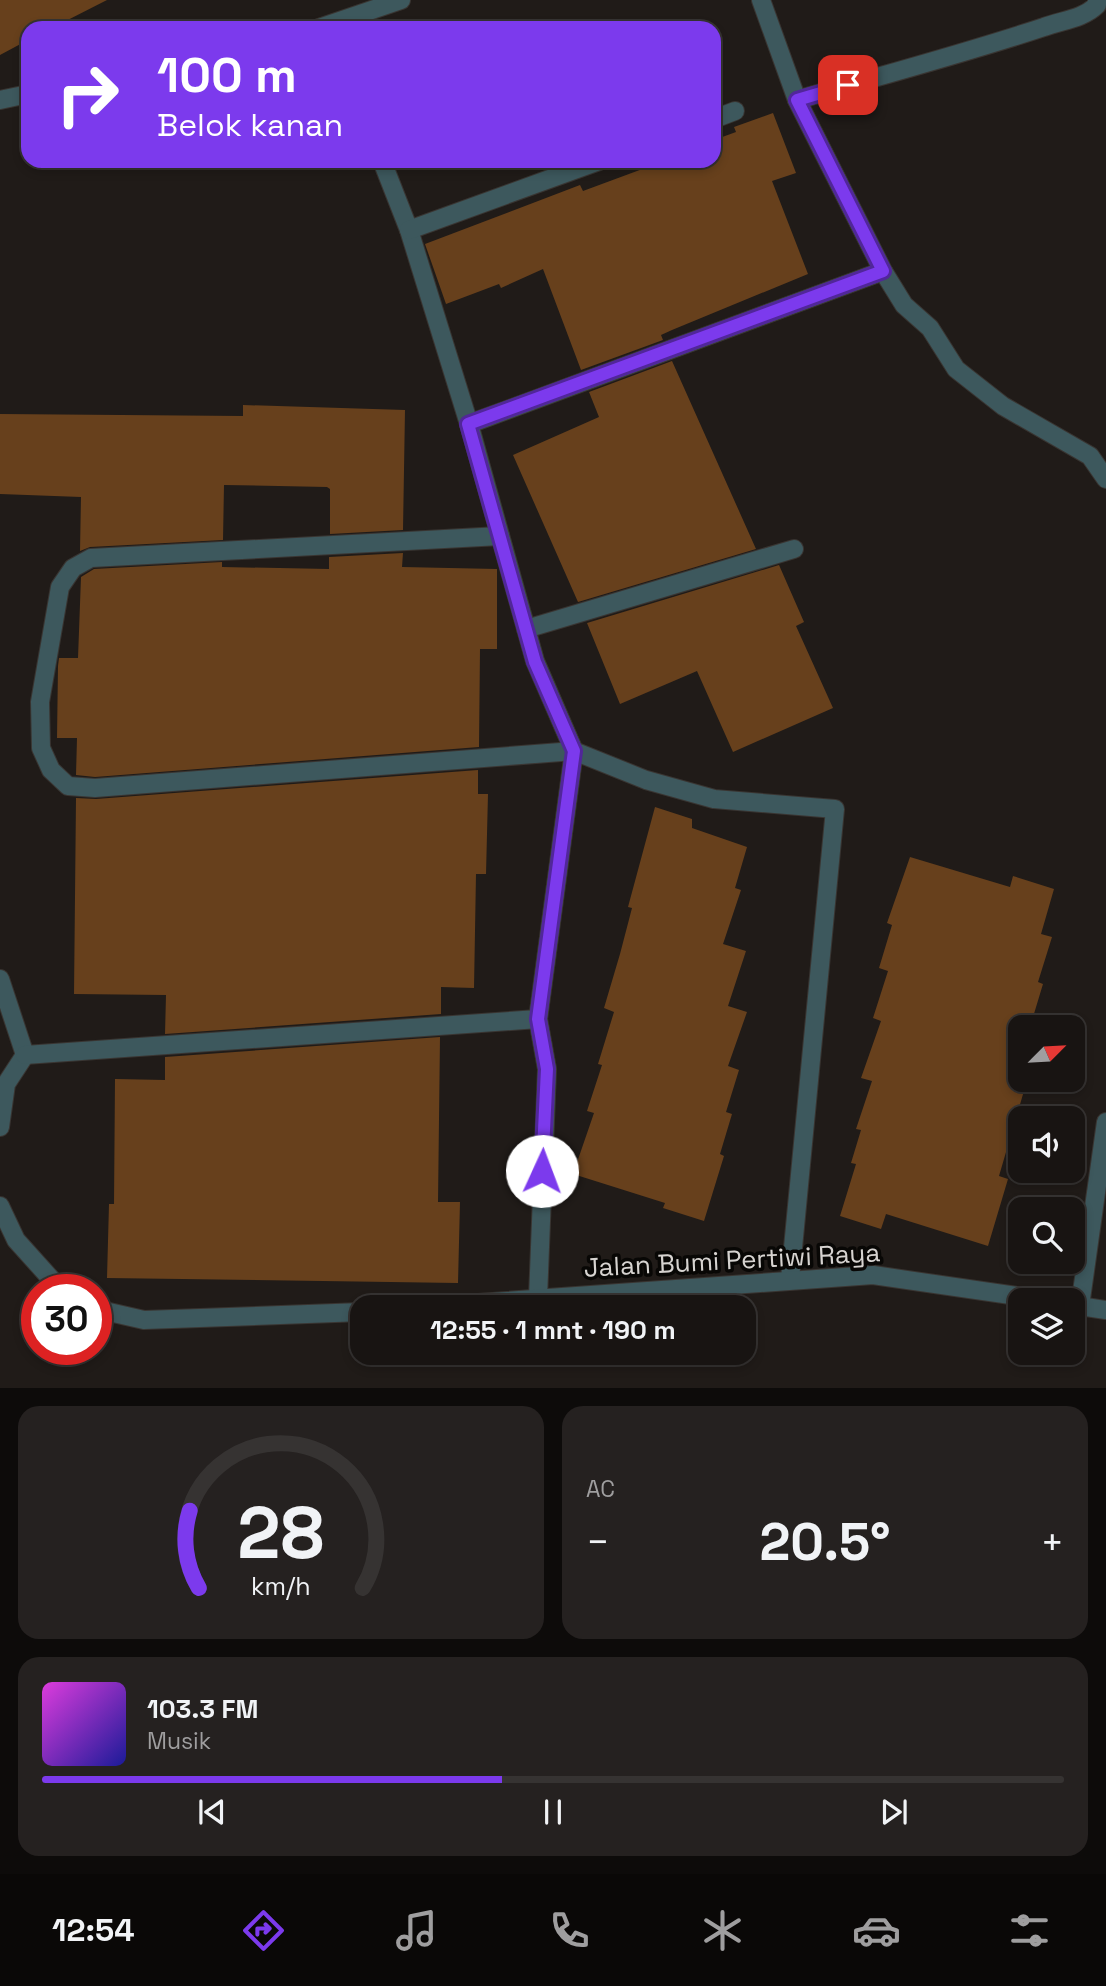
<!DOCTYPE html>
<html lang="id">
<meta charset="utf-8">
<style>
body{margin:0;font-family:"Space Grotesk",sans-serif;background:#252120;color:#f1f3f6;height:100vh;display:flex;flex-direction:column;font-size:26px;white-space:nowrap}
*{box-sizing:border-box;margin:0}
p{font-size:23px;color:#9f9e9f}
.icon{flex:none;width:38px;height:38px;fill:none;stroke:currentColor;stroke-width:2;stroke-linecap:round;stroke-linejoin:round}
.map{position:relative;height:1388px;overflow:hidden}
.side{display:flex;flex-direction:column;gap:18px;padding:18px;background:#0d0b0a;flex:1}
.side>*{flex:none}
.hud{position:absolute;left:21px;top:21px;width:700px;height:147px;border-radius:21px;box-shadow:0 4px 10px #0003,0 0 0 2px #363332;background:#7c3aed;color:#fff;overflow:hidden}
.needle{width:46px;rotate:66deg}
.fabs{position:absolute;left:1008px;top:1015px;display:grid;gap:14px}
.fabs a{display:grid;place-items:center;width:77px;height:77px;border-radius:14px;background:#181412;box-shadow:0 4px 10px #0003,0 0 0 2px #363332;font-size:35px}
.speed{position:absolute;left:21px;top:1274px;display:flex;gap:14px;font-size:35px;font-weight:700;text-align:center}
.speed>*{display:grid;place-content:center;width:91px;height:91px;border-radius:50%;background:#181412;box-shadow:0 4px 10px #0003,0 0 0 2px #363332;line-height:1}
.speed .limit{border:10px solid #d22;background:#fff;color:#111}
.pin{position:absolute;display:grid;place-items:center;width:60px;height:60px;color:#fff;margin:-30px;border-radius:14px;box-shadow:0 4px 10px #0006}
.me{position:absolute;width:77px;margin:-38px;rotate:2deg;stroke-linejoin:round;filter:drop-shadow(0 0 5px #0008)}
.turn{display:flex;align-items:center;gap:24px;height:147px;padding:0 21px;font-size:32px}
.turn .icon{width:91px;height:91px;stroke-width:2.5}
.turn b{display:block;font-size:49px;line-height:60px}
.big{font-size:52px;font-weight:700;line-height:1.1}
.side .widget{flex:1;display:flex;flex-direction:column;justify-content:center;gap:10px;min-width:0;padding:0 24px;border-radius:21px;background:#252120}
.side .dial{align-items:center;gap:0}
.dial svg{height:182px;overflow:visible;fill:none;stroke:#363332;stroke-width:7;stroke-linecap:round;text-anchor:middle}
.dial text{fill:#f1f3f6;stroke:none}
.song{display:flex;align-items:center;gap:21px}
.cover{width:84px;height:84px;border-radius:10px;background:linear-gradient(135deg,hsl(300 70% 55%),hsl(240 70% 35%))}
.played{height:7px;border-radius:4px;background:linear-gradient(90deg,#7c3aed 45%,#363332 45%)}
.keys{display:flex;justify-content:space-around;direction:ltr}
.heat{display:flex;justify-content:space-between;align-items:center;font-size:38px;direction:ltr}
.side .tiles{flex:1;display:grid;gap:18px;grid-template-columns:1fr 1fr}
.widget:last-child{grid-column:span 2}
.trip{position:absolute;left:350px;top:1295px;width:406px;height:70px;border-radius:21px;background:#181412;box-shadow:0 4px 10px #0003,0 0 0 2px #363332;font-weight:700;line-height:70px;text-align:center}
.tab-bar{display:flex;height:112px;justify-content:space-around;align-items:center;background:#0a0807;color:#9f9e9f}
.tab-bar .icon{width:49px;height:49px}
.tab-bar .on{color:#7c3aed}
.tab-bar b{font-size:32px;color:#f1f3f6}
.map>svg:first-child{display:block}
.building{fill:#67401c}
.lines{fill:none;stroke-linecap:round;stroke-linejoin:round}
.minor-casing{stroke:#393532;stroke-width:20}
.minor{stroke:#3d585d;stroke-width:18}
.route-casing{stroke:#51269a;stroke-width:18}
.route{stroke:#7c3aed;stroke-width:12}
.labels{text-anchor:middle;dominant-baseline:central;stroke-width:7;stroke-linejoin:round;paint-order:stroke}
.street-label{font-size:26px;fill:#d6d3d0;stroke:#080705}
</style>
<div class="map">
<svg width="1106" height="1388" viewBox="0 0 1106 1388">
<rect width="100%" height="100%" fill="#201b18"/>
<!-- building -->
<g class="building">
<polygon points="0,0 107,0 52,28 28,28 28,40 0,55"/>
<polygon points="773,113 796,173 772,181 808,274 672,330 661,335 663,340 581,370 543,269 501,288 499,284 446,304 425,244 580,185 583,191 664,161 714,161 714,140 736,132 734,127"/>
<polygon points="672,361 756,549 578,602 513,455 599,417 589,392"/>
<polygon points="243,405 405,410 403,530 330,534 330,489 327,487 224,485 223,540 90,547 80,551 81,497 0,494 0,414 243,416"/>
<polygon points="403,553 402,567 497,569 497,649 480,649 479,747 95,777 76,775 77,738 57,738 58,666 59,658 78,658 81,577 94,569 222,562 222,567 329,569 329,557"/>
<polygon points="779,565 804,622 796,626 833,708 733,752 697,671 620,704 587,623"/>
<polygon points="478,770 478,794 488,794 486,874 476,874 474,988 441,987 441,1014 165,1034 166,995 74,994 76,798 96,799"/>
<polygon points="655,807 692,819 692,828 747,847 735,888 741,890 723,944 746,951 728,1006 747,1012 728,1066 739,1070 726,1112 732,1114 720,1154 724,1156 704,1221 663,1208 665,1203 573,1174 594,1113 587,1111 602,1065 598,1064 614,1012 604,1008 620,954 632,908 628,907"/>
<polygon points="910,857 1010,887 1013,876 1054,889 1041,934 1052,937 1038,982 1043,984 1030,1027 1020,1027 1020,1058 1014,1079 1026,1084 999,1176 1008,1179 988,1246 886,1214 881,1229 840,1216 856,1164 851,1163 861,1130 856,1129 872,1081 861,1078 881,1021 873,1018 888,971 879,968 892,925 887,923"/>
<polygon points="440,1037 438,1202 460,1202 458,1283 107,1278 109,1204 114,1204 115,1079 165,1080 165,1057"/>
</g>
<g class="lines">
<defs>
<g id="minor">
<polyline points="761,0 797,100 883,271 904,305 930,328 956,369 1003,406 1090,456 1106,479"/>
<polyline points="319,28 401,0"/>
<polyline points="0,100 28,94"/>
<path d="M797,100C879,76 963,54 1044,27C1063,20 1083,19 1097,5V0"/>
<polyline points="714,119 735,111"/>
<polyline points="382,161 409,230 469,424 535,661 574,751 538,1019 547,1069 538,1298"/>
<polyline points="409,230 599,161"/>
<polyline points="469,424 883,271"/>
<polyline points="500,536 91,558 73,568 60,587 40,702 41,748 51,770 68,786 95,788 574,751 646,780 714,799 835,809 790,1279"/>
<polyline points="526,629 794,549"/>
<polyline points="0,979 25,1055 6,1084 0,1127"/>
<polyline points="25,1055 538,1019"/>
<polyline points="0,1206 16,1240 61,1290"/>
<polyline points="1073,1305 1106,1310"/>
<polyline points="1080,1306 1106,1122"/>
<polyline points="421,1307 873,1275 1044,1300"/>
<polyline points="96,1309 144,1320 362,1312"/>
</g>
</defs>
<!-- minor casing -->
<use href="#minor" class="minor-casing"/>
<!-- minor -->
<use href="#minor" class="minor"/>
</g>
<g class="lines">
<defs>
<polyline id="route" points="542,1171 547,1069 538,1019 574,751 535,662 468,424 883,271 797,100 848,85"/>
</defs>
<!-- route casing -->
<use href="#route" class="route-casing"/>
<!-- route -->
<use href="#route" class="route"/>
</g>
<g class="labels">
<!-- street labels -->
<g class="street-label">
<text transform="translate(732 1260) rotate(-3)">Jalan Bumi Pertiwi Raya</text>
</g>
</g>
</svg>
<div class="fabs">
<a><svg class="needle" viewBox="-14 -14 28 28"><path d="M0-13l5 13h-10z" fill="#e53935"/><path d="M0 13l5-13h-10z" fill="#9f9e9f"/></svg></a>
<a><svg class="icon" aria-label="sound" viewBox="0 0 24 24"><path d="M4 9h4l5-4v14l-5-4H4zM17 9q2 3 0 6"/></svg></a>
<a><svg class="icon" aria-label="search" viewBox="0 0 24 24"><circle cx="10" cy="10" r="6"/><path d="M15 15l6 6"/></svg></a>
<a><svg class="icon" aria-label="layers" viewBox="0 0 24 24"><path d="M12 4l9 5-9 5-9-5zM3 14l9 5 9-5"/></svg></a>
</div>
<div class="speed"><div class="limit">30</div></div>
<div class="pin" style="left:848px;top:85px;background:#d93025"><svg class="icon" aria-label="arrive" viewBox="0 0 24 24"><path d="M6 21V4h12l-3 4 3 4H6"/></svg></div>
<svg class="me" style="left:542px;top:1171px" viewBox="-20 -20 40 40"><circle r="19" fill="#fff"/><path d="M0-13L10 11 0 6-10 11z" fill="#7c3aed"/></svg>
<div class="trip">12:55 · 1 mnt · 190 m</div>
<div class="hud">
<div class="turn"><svg class="icon" aria-label="right" viewBox="0 0 24 24"><path d="M7 20v-9h11M14 6l5 5-5 5"/></svg><div><b>100 m</b>Belok kanan</div></div>
</div>
</div>
<section class="side">
<div class="tiles">
<div class="widget dial"><svg viewBox="0 0 100 80">
<path d="M14 69A42 42 0 1 1 86 69"/>
<path d="M14 69A42 42 0 0 1 10 35" stroke="#7c3aed"/>
<text x="50" y="56" font-size="32" font-weight="700">28</text>
<text x="50" y="72" font-size="11">km/h</text>
</svg></div>
<div class="widget"><p>AC</p>
<div class="heat"><a>−</a><b class="big">20.5°</b><a>+</a></div>
</div>
<div class="widget">
<div class="song"><i class="cover"></i><div><b>103.3 FM</b><p>Musik</p></div></div>
<div class="played"></div>
<div class="keys"><svg class="icon" aria-label="previous" viewBox="0 0 24 24"><path d="M18 5L8 12l10 7zM5 5v14"/></svg><svg class="icon" aria-label="pause" viewBox="0 0 24 24"><path d="M8 5v14M16 5v14"/></svg><svg class="icon" aria-label="next" viewBox="0 0 24 24"><path d="M6 5l10 7-10 7zM19 5v14"/></svg></div>
</div>
</div>
</section>
<nav class="tab-bar">
<b>12:54</b>
<svg class="icon on" aria-label="directions" viewBox="0 0 24 24"><path d="M12 3l9 9-9 9-9-9zM9 14v-3h6M13 9l2 2-2 2"/></svg>
<svg class="icon" aria-label="music" viewBox="0 0 24 24"><path d="M9 18V5l10-2v13"/><circle cx="6" cy="18" r="3"/><circle cx="16" cy="16" r="3"/></svg>
<svg class="icon" aria-label="phone" viewBox="0 0 24 24"><path d="M5 4h4l2 5-3 2q2 4 5 5l2-3 5 2v4C11 20 4 13 5 4z"/></svg>
<svg class="icon" aria-label="climate" viewBox="0 0 24 24"><path d="M12 3v18M4 7l16 10M4 17L20 7"/></svg>
<svg class="icon" aria-label="car" viewBox="0 0 24 24"><path d="M5 17H2v-5l4-1 3-4h7l3 4 3 1v5h-3M9 17h6M6 11h13"/><circle cx="7" cy="17" r="2"/><circle cx="17" cy="17" r="2"/></svg>
<svg class="icon" aria-label="filters" viewBox="0 0 24 24"><path d="M4 7h16M4 17h16"/><circle cx="9" cy="7" r="2"/><circle cx="15" cy="17" r="2"/></svg>
</nav>
